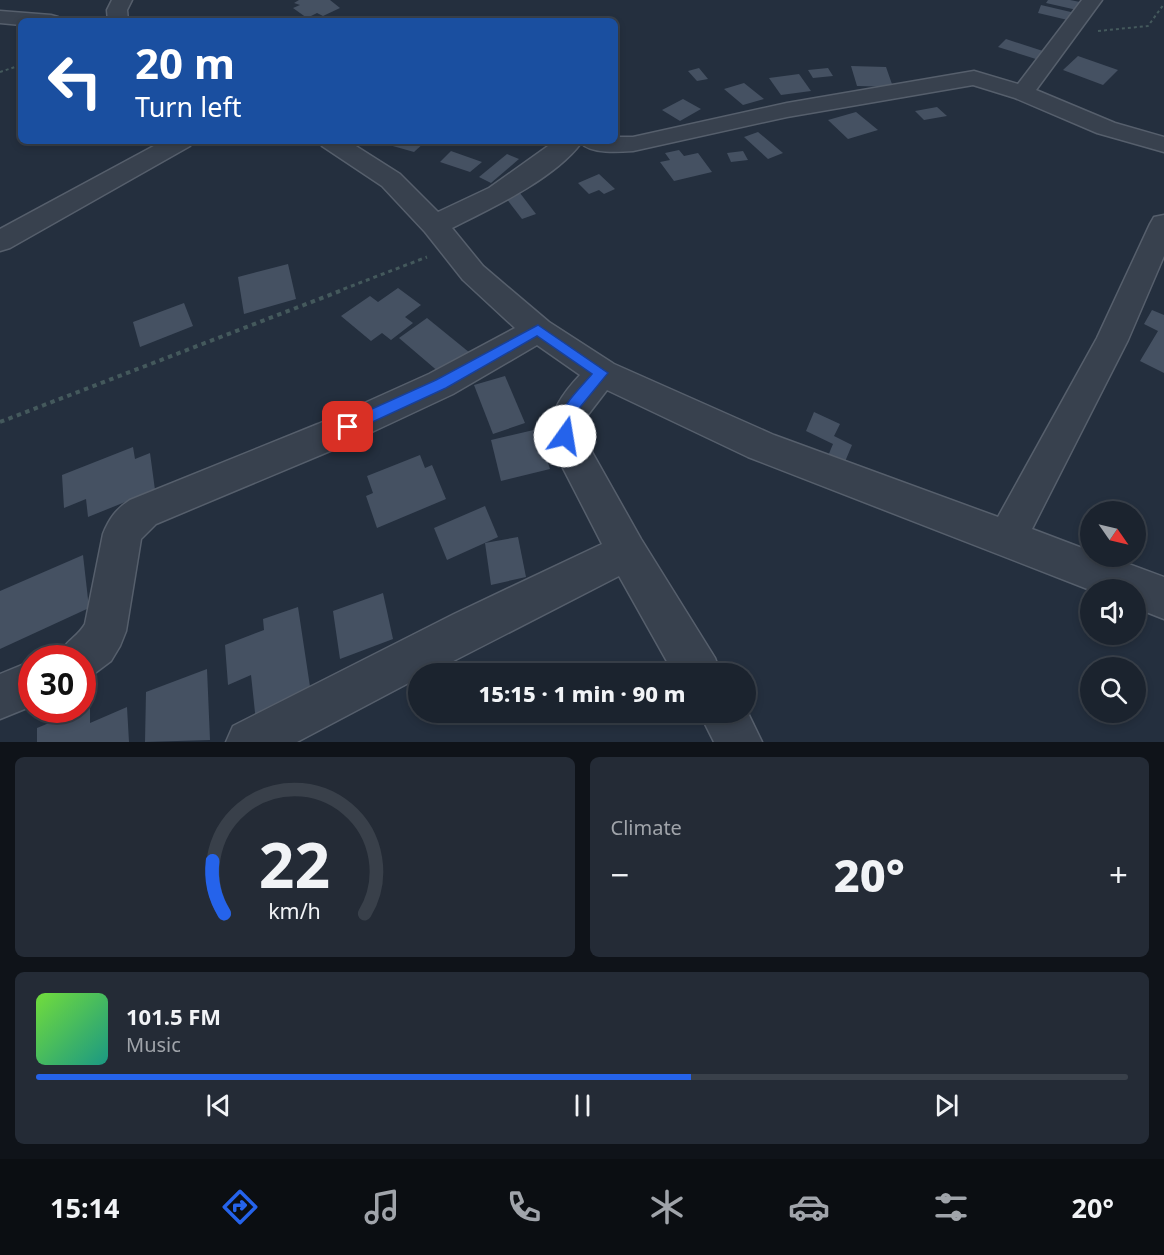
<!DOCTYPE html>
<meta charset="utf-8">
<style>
body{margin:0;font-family:"Noto Sans",sans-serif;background:#242b36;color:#f1f3f6;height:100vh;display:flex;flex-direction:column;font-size:22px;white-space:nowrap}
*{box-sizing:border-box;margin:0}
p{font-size:20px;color:#a0a4aa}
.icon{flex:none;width:33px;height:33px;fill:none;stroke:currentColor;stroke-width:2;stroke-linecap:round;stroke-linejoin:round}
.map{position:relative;height:742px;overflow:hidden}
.panel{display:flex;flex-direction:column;gap:15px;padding:15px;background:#0f1319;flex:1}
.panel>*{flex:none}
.banner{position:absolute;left:18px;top:18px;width:600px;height:126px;border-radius:9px;box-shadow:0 3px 9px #0003,0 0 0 2px #39404a;background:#1a4fa0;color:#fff;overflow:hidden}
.needle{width:39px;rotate:124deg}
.tools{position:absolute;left:1080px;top:501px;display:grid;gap:12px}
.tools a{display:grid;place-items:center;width:66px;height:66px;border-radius:50%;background:#1b232e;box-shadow:0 3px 9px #0003,0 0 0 2px #39404a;font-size:30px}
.speed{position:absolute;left:18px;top:645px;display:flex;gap:12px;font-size:30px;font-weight:700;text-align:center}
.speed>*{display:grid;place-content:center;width:78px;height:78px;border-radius:50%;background:#1b232e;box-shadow:0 3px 9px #0003,0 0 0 2px #39404a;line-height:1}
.speed .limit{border:9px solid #d22;background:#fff;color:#111}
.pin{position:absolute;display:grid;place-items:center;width:51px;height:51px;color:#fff;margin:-26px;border-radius:12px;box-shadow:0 3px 9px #0006}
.me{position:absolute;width:66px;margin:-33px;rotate:13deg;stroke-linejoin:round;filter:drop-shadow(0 0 4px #0008)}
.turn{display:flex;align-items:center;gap:21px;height:126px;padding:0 18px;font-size:27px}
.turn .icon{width:78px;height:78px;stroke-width:2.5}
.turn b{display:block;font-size:42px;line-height:51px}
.big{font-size:45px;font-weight:800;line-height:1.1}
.panel .card{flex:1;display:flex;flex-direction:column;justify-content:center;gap:9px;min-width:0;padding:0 21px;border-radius:9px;background:#242b36}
.panel .dial{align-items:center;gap:0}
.dial svg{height:156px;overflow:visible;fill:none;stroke:#39404a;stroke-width:7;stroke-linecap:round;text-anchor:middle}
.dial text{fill:#f1f3f6;stroke:none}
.song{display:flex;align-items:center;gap:18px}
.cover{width:72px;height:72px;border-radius:9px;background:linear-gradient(135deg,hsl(100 70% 55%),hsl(170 70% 35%))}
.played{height:6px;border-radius:3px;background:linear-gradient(90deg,#2563eb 60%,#39404a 60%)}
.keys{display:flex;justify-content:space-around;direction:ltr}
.heat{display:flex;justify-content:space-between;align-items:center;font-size:33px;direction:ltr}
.panel .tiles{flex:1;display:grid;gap:15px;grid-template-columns:1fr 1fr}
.card:last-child{grid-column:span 2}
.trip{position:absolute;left:408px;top:663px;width:348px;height:60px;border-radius:30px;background:#1b232e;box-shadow:0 3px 9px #0003,0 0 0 2px #39404a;font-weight:800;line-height:60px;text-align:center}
.menu{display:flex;height:96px;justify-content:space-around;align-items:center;background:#0b0e12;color:#a0a4aa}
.menu .icon{width:42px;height:42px}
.menu .selected{color:#2563eb}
.menu b{font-size:27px;color:#f1f3f6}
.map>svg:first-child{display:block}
.building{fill:#455162}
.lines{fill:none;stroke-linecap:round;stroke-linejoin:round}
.minor-casing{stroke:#565f6c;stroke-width:3}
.path-far2{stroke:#44595c;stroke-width:2;stroke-dasharray:3 3;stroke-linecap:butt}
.path-far1{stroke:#44595c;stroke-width:3;stroke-dasharray:4 4;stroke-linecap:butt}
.path{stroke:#44595c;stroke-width:4;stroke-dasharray:4.5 4.5;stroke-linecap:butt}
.minor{fill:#38414e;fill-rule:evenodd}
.route{fill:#2563eb;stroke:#184099;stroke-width:1.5}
</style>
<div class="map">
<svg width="1164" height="742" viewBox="0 0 1164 742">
<rect width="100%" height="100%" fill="#242f3e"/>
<!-- building -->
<g class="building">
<polygon points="299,0 330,0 340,8 323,16 317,13 307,18 293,8 300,5 294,3"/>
<polygon points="1048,0 1070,0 1080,2 1077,10 1046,3"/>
<polygon points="1041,5 1075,13 1072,21 1038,13"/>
<polygon points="1006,39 1046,52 1039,60 998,47"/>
<polygon points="1078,56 1118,70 1103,85 1063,70"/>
<polygon points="851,66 886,67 893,87 857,86"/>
<polygon points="699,68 708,79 697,81 688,71"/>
<polygon points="828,68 833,76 813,78 808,70"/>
<polygon points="799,74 811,91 781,95 769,78"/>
<polygon points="744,83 764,99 743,105 724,89"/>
<polygon points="683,99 701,109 680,121 662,110"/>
<polygon points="937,107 947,116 924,120 915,111"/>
<polygon points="856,112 878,130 848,139 828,120"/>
<polygon points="758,132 783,153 768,159 744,137"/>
<polygon points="375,141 426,141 414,152"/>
<polygon points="679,150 684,156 698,153 712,172 674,181 660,162 670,160 665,153"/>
<polygon points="451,151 482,162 470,172 440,162"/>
<polygon points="743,151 748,160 731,162 727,153"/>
<polygon points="507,154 519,159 491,183 479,177"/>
<polygon points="599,174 615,189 604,194 599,190 589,194 578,183"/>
<polygon points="520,193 536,214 522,219 506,198"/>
<polygon points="288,264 296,299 244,314 238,277"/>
<polygon points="398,288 421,305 405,317 413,323 391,340 382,333 371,341 341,316 370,296 378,302"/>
<polygon points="184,303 193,326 140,347 133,322"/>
<polygon points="1152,310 1164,315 1164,373 1140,361 1158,331 1144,324"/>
<polygon points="427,318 475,357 447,379 399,338"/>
<polygon points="505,376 525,423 493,434 474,385"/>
<polygon points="814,412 840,424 834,436 852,445 844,464 828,456 833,444 806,431"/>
<polygon points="538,429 550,469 501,481 491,440"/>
<polygon points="133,447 135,459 150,453 155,490 88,517 86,499 64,508 62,475"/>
<polygon points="420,455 425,468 432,465 446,499 377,528 366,496 373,493 367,476"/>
<polygon points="485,506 498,537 447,560 434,528"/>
<polygon points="518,537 526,577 491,585 485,543"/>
<polygon points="83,555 89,608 0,649 0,591"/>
<polygon points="383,593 393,639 340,659 333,611"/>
<polygon points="298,607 312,700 256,722 251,675 228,685 225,645 264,630 263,619"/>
<polygon points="207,669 210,740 145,742 146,692"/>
<polygon points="90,706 90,723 127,707 129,742 37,742 37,728"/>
</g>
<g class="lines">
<defs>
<g id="minor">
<polygon points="112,0 132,0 127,10 128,21 108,21 107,10"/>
<path d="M1082,0H1102L1036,90L1115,123L1164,137V152L1097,133L1015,98L973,85L787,117L633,151C619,152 591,154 581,143C554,179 492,208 452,228L483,266L549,322L614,364L774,435L998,517L1097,338L1150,224L1154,217L1164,215V256L1128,340L1032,529L1090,551V556H1107L1164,577V619L1136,608V590H1090L748,457L607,390L587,416L583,436L641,539L715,658L721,674H674L619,576L428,674H418V678L297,742H226L233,726L454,614L602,544L547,437C550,412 563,393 580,375L537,345L453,394L342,446L156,524L141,539L126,631L120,646L111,661L95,673L82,679V658H58C65,640 76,639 85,624L103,534C109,519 116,509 130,500L318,424L429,374L515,328L463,280L425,232L382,186L322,146L319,141H348L400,174L438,212L489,188L555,141H615V137H633L787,103L974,71L1018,84Z"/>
<polygon points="0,11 51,15 58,17 61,21 21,21 21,25 0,23"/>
<polygon points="163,141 193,141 190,146 10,248 0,251 0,229"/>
<polygon points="32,661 32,706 0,719 0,674"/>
<polygon points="746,709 762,742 714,742 699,712 746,712"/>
</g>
</defs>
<!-- minor casing -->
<use href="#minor" class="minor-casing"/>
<!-- path-far2 -->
<g class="path-far2">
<polyline points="1098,31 1148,26 1164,4"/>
<polyline points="0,72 21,65"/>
</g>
<!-- path-far1 -->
<polyline class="path-far1" points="336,292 427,257"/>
<!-- path -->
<polyline class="path" points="0,422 340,291"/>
<!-- minor -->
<use href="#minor" class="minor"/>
</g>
<!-- route -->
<path class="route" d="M538,325L608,373L577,411L572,422L570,441H560C548,416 578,391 592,374L537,336L446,388L353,431H343L341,427L343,422L436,380Z"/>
</svg>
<div class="tools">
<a><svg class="needle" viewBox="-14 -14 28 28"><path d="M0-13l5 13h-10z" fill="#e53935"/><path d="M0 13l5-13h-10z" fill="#a0a4aa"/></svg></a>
<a><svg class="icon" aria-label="sound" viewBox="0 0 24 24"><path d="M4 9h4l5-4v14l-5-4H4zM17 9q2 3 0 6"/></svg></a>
<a><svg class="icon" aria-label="search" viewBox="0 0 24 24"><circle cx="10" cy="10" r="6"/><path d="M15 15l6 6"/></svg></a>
</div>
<div class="speed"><div class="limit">30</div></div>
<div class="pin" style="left:348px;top:427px;background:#d93025"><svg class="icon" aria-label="arrive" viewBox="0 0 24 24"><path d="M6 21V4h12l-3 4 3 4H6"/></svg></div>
<svg class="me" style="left:565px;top:436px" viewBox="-20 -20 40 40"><circle r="19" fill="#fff"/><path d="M0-13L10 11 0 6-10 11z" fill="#2563eb"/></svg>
<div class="trip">15:15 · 1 min · 90 m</div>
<div class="banner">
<div class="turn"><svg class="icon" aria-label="left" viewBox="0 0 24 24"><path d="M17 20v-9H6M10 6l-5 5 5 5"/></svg><div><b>20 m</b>Turn left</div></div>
</div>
</div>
<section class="panel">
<div class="tiles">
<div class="card dial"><svg viewBox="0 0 100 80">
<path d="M14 69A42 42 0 1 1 86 69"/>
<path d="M14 69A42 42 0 0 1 8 42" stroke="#2563eb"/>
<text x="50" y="56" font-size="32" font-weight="700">22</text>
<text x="50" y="72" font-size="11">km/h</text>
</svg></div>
<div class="card"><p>Climate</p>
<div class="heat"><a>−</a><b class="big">20°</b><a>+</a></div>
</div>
<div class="card">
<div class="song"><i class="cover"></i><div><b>101.5 FM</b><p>Music</p></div></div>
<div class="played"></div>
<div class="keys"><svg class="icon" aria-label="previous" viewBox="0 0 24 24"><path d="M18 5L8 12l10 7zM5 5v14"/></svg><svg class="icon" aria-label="pause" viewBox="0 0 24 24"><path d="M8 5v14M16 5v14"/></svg><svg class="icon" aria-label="next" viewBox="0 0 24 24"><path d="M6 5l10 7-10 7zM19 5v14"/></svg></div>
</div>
</div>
</section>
<nav class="menu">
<b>15:14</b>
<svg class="icon selected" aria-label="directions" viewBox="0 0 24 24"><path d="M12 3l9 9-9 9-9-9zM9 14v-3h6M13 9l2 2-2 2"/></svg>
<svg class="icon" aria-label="music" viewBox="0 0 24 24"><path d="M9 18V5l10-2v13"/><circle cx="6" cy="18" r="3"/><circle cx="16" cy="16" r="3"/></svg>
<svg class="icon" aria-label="phone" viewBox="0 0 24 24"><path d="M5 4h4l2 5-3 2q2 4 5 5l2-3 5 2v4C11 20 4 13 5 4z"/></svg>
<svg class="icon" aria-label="climate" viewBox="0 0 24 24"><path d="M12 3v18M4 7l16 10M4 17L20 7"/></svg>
<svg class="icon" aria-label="car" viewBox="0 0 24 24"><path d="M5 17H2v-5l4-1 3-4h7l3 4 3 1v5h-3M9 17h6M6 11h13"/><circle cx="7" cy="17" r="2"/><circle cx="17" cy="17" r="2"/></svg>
<svg class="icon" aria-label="filters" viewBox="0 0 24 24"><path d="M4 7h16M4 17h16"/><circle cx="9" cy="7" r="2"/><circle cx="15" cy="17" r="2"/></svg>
<b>20°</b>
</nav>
